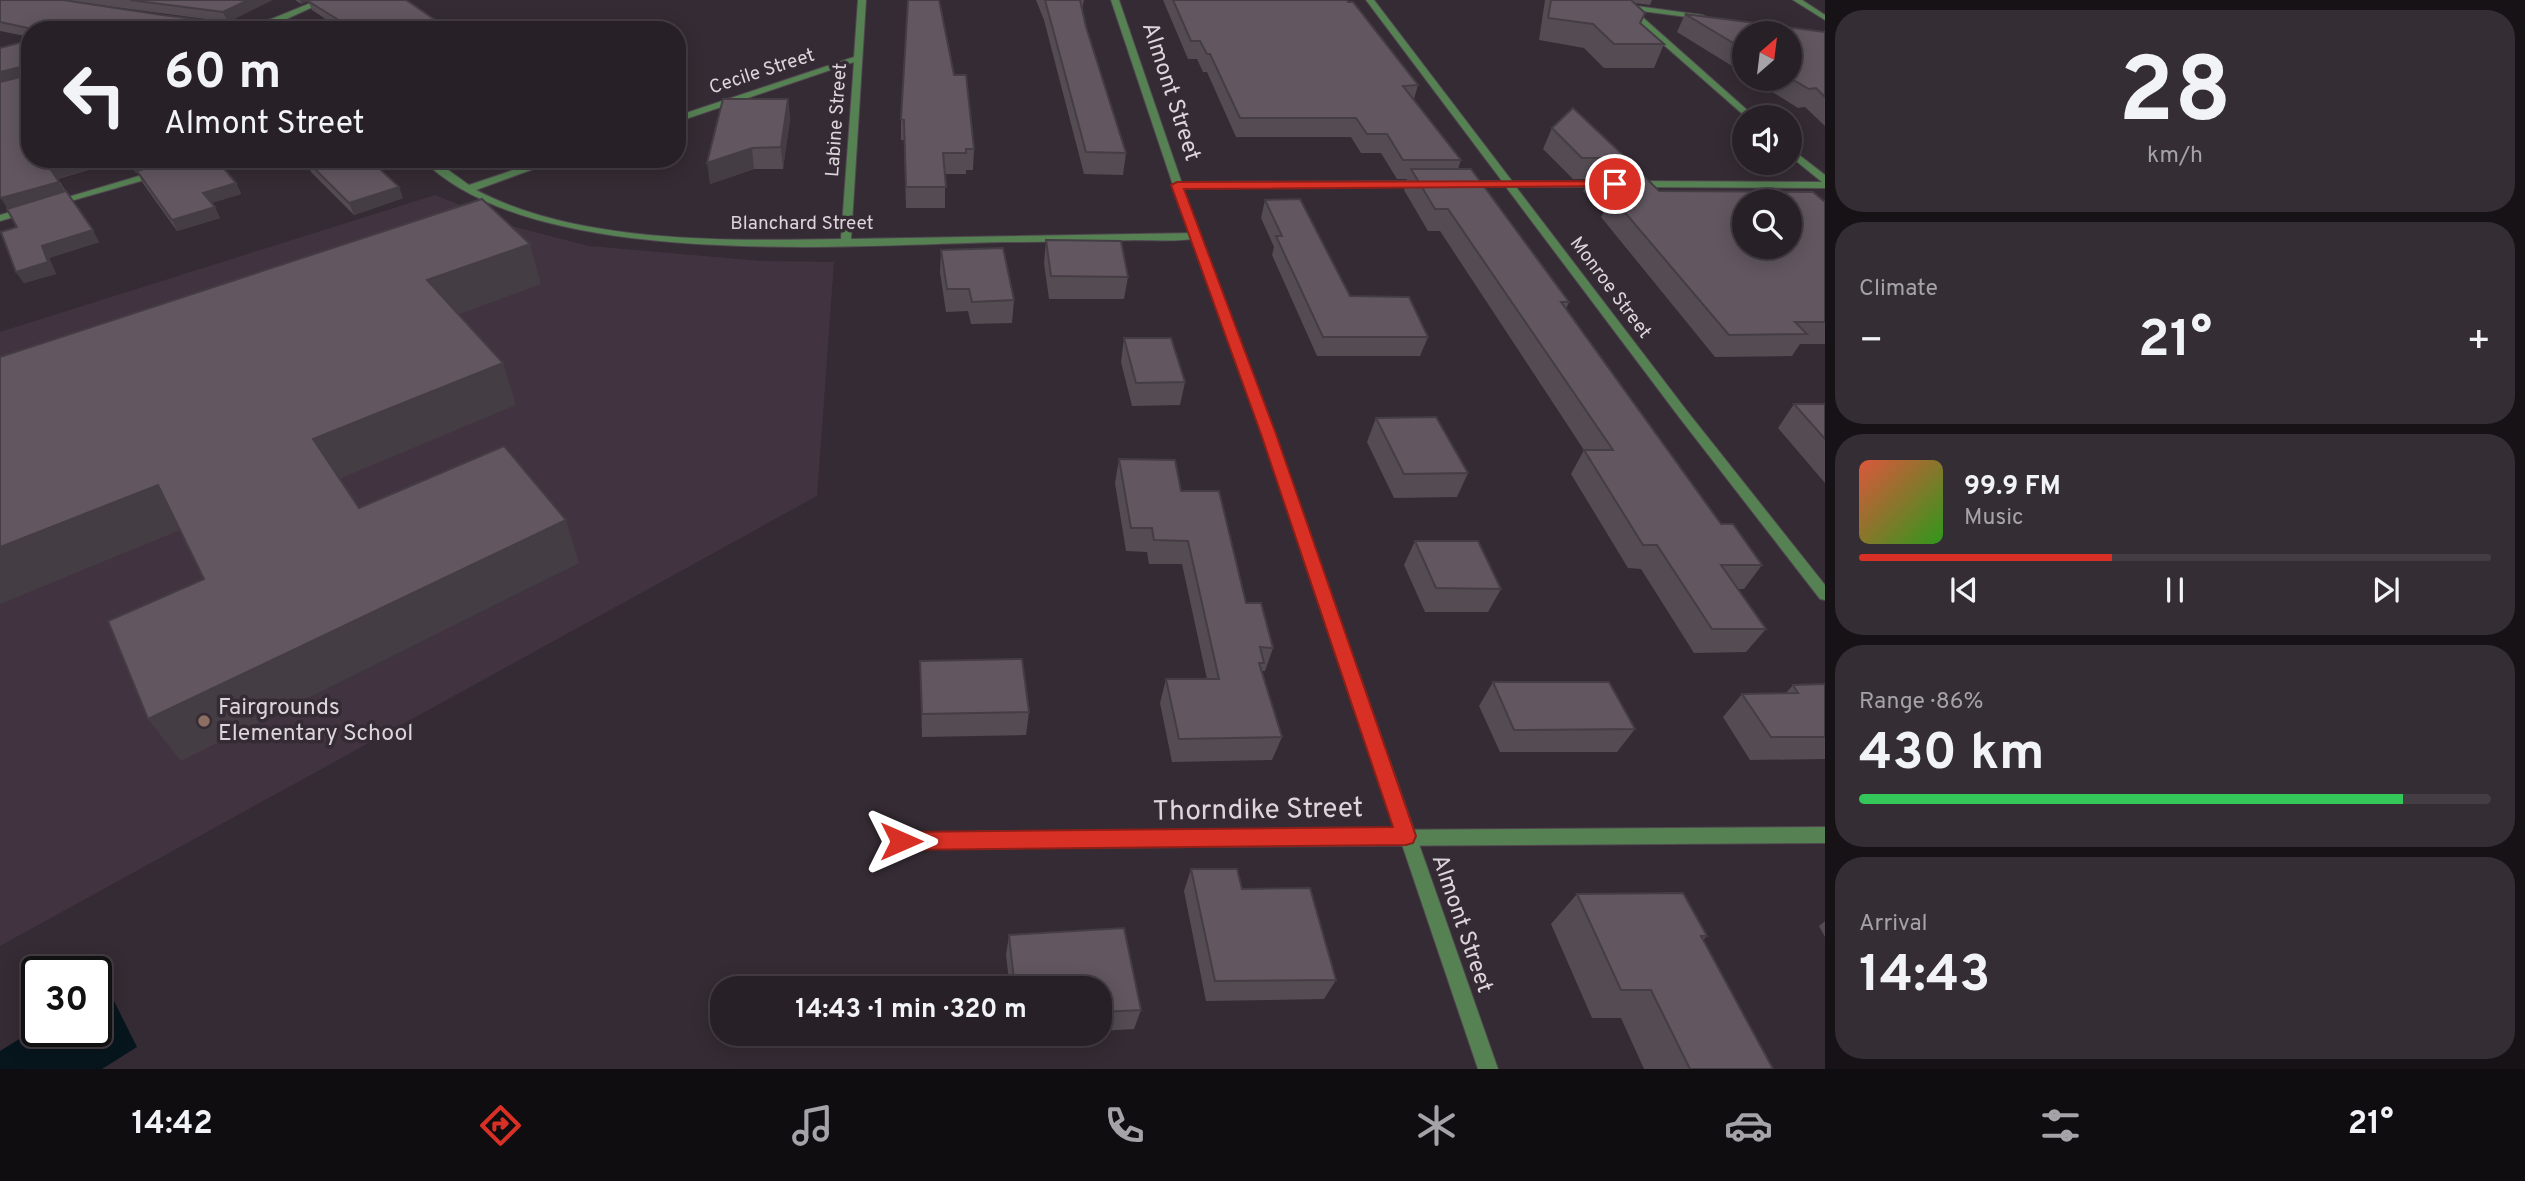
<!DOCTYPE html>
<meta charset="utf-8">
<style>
body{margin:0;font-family:Overpass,sans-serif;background:#342d33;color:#f1f3f6;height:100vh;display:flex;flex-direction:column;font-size:26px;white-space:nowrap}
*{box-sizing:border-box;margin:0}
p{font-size:23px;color:#a5a3a7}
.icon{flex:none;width:38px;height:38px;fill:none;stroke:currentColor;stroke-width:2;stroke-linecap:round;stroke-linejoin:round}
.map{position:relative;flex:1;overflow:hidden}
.side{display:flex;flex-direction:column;gap:10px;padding:10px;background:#161215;width:700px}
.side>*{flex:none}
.guide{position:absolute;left:21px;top:21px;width:665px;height:147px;border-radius:28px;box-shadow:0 4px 18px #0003,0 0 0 2px #443e44;background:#282027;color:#f1f3f6;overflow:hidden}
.needle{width:46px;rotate:28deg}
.controls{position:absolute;left:1732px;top:21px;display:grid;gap:14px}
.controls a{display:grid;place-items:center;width:70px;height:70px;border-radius:50%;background:#282027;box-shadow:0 4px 18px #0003,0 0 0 2px #443e44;font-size:35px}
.speed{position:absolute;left:21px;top:956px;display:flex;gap:14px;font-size:35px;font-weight:700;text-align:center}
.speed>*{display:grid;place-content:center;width:91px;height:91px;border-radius:50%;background:#282027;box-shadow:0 4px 18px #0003,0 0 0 2px #443e44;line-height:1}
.speed .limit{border:4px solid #111;border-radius:10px;background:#fff;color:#111}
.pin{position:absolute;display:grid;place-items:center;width:60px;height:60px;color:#fff;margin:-30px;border:4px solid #fff;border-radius:50%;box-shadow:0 2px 7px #0007}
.me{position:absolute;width:77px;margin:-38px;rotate:90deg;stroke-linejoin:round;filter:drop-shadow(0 0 5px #0008)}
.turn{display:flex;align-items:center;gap:24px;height:147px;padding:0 28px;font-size:32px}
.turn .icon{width:91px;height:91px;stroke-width:2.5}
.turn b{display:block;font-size:49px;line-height:60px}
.big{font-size:52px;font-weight:700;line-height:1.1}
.side .tile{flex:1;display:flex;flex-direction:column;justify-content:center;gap:10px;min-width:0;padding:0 24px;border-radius:28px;background:#342d33}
.side .dial{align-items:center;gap:0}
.dial b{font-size:91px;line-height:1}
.song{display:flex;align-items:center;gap:21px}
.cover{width:84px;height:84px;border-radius:10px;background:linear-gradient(135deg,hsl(10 70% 55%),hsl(110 70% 35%))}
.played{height:7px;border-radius:4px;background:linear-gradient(90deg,#d93025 40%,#443e44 40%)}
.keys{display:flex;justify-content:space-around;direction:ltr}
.heat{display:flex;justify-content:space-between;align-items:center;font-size:38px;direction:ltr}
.charge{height:10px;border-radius:5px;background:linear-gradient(90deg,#34c759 86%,#443e44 0)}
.trip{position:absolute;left:710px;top:976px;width:402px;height:70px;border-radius:28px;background:#282027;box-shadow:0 4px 18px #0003,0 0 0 2px #443e44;font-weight:700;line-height:70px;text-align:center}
.dock{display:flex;height:112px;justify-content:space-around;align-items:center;background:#100d10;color:#a5a3a7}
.dock .icon{width:49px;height:49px}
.dock .selected{color:#d93025}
.dock b{font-size:32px;color:#f1f3f6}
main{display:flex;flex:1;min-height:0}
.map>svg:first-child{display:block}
.built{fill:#423341}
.water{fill:#07161d}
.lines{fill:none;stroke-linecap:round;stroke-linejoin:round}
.minor-casing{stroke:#50464f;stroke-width:2}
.tertiary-casing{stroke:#50464f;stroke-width:2}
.minor{fill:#568153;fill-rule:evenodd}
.tertiary{fill:#568153;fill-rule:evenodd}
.wall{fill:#544b53}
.shaded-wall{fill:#453d44}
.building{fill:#625761;stroke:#453d44;stroke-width:2;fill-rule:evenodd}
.route{fill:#d93025;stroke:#8d1f18;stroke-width:2}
.education-dot{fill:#8d6e63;stroke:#352b34;stroke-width:2.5}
.labels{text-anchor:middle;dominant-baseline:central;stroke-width:7;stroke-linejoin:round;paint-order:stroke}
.far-street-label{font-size:19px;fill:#dcd6dc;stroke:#352b34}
.street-label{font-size:23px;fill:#dcd6dc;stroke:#352b34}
.poi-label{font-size:23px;fill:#dcd6dc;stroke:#352b34;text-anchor:start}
.near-street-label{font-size:28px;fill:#dcd6dc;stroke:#352b34}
</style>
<main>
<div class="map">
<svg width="1825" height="1069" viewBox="0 0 1825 1069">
<rect width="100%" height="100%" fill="#352b34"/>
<!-- built -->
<polygon class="built" points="435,195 515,227 589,246 761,261 834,262 817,496 0,946 0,332"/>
<!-- water -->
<polygon class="water" points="106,985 137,1047 102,1069 0,1069 0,1051 37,1028 37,1031 96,1031 96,991"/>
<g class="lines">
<defs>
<g id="minor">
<polygon points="318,0 328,0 280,22 258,28 261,30 227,30 207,26 211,24 246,27 274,18"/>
<path d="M858,0H866L851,239L1195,233L1199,234V238C1178,242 1156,240 1135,240C1091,241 1047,242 1003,242C853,245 532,272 422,159H433L469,185L546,159H561L476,190C578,244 728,241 841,239L854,62L677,122V116L854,57Z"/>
<polygon points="1366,0 1374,0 1512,181 1606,182 1608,184 1603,187 1516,187 1687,411 1825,585 1825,600 1820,599 1679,417 1506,187 1459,186 1457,184 1462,181 1502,181"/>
<polygon points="1793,0 1802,0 1825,15 1825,20"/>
<polygon points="1624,6 1630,6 1755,117 1746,117 1624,10"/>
<polygon points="1790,148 1825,175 1825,188 1634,187 1629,184 1634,181 1822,182 1790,156"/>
<polygon points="159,170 162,171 162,175 53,206 48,203"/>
<polygon points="1425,181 1430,184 1428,186 1177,188 1172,185 1177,182"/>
<polygon points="27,207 32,210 31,212 0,221 0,215"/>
<polygon points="1825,827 1825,843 901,849 895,847 892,841 895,835 901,833"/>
</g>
<g id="tertiary">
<polygon points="1111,0 1119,0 1200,236 1275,434 1498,1069 1478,1069 1263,434 1190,236"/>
<polygon points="1622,4 1702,15 1706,17 1702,19 1619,8 1619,4"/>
</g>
</defs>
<!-- minor casing -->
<use href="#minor" class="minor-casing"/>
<!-- tertiary casing -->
<use href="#tertiary" class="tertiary-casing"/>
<!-- minor -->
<use href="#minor" class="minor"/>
<!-- tertiary -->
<use href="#tertiary" class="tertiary"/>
</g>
<!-- wall -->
<g class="wall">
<polygon points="0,0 272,0 228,22 76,2 231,30 30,30 30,37 0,31"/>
<polygon points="295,0 406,0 450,30 342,30 312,10 308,1 301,4"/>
<polygon points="1036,0 1084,0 1082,9 1086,27 1126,153 1123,175 1084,174 1044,20"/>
<polygon points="1163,0 1347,0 1418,85 1414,99 1461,160 1458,169 1569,302 1566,309 1721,524 1762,565 1744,589 1738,589 1766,629 1746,652 1694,653 1641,569 1628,568 1571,474 1584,450 1440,231 1428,231 1404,190 1407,179 1397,179 1381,153 1361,153 1351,137 1236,137 1207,72 1203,72 1197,59 1188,59"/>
<polygon points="1545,0 1652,0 1650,5 1634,3 1640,23 1664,44 1654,68 1604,68 1584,48 1539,40"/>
<polygon points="1685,14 1825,32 1825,126 1805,107 1798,108 1752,79 1790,79 1790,33 1745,33 1745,74 1677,32"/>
<polygon points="30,40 30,159 216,159 236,183 241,194 211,203 220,218 177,231 142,182 138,173 136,173 126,159 58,179 99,242 49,258 56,274 24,283 16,272 17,227 7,208 0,48"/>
<polygon points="954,75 974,149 973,170 966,170 966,174 945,174 945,208 906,208 904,140 901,140 901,119"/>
<polygon points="788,99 790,119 783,169 754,169 710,184"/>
<polygon points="1552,128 1626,158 1621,170 1659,191 1825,202 1825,344 1800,344 1792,356 1715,357 1601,217 1604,212 1583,191 1588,179 1573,179 1543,149"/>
<polygon points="306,160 403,198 354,215 311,172"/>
<polygon points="1265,200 1350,296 1428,337 1420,356 1317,356 1272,255 1274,247 1261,218"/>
<polygon points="1046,240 1128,277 1124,299 1049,299 1044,263"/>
<polygon points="941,250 1014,300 1012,323 971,324 968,311 946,312 940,272"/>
<polygon points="1124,338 1185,382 1180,405 1132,406 1121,362"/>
<polygon points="1794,404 1825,404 1825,483 1778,428"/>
<polygon points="1376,418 1468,473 1457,497 1394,498 1367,442"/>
<polygon points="1119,459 1181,491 1273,648 1265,671 1262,671 1282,737 1272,760 1172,762 1160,703 1166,679 1207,679 1182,564 1149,564 1147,552 1126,551 1115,483"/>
<polygon points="1415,541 1501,589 1488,612 1425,612 1404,565"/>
<polygon points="920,661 1029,712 1026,735 922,737"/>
<polygon points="1493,682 1635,729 1617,752 1500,752 1479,706"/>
<polygon points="1825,684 1825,759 1750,760 1723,717 1742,694 1786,693 1793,685"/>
<polygon points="1191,869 1242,889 1336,980 1324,999 1206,1001 1184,891"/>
<polygon points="1577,894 1707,936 1703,940 1773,1069 1644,1069 1621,1018 1592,1018 1551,924"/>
<polygon points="1825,921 1825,937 1819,926"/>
<polygon points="1009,935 1141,1010 1134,1029 1101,1031 1101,989 1010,989 1006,955"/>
<polygon points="1056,1034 1097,1034 1093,1046 1057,1048"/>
</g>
<!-- shaded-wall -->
<g class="shaded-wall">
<polygon points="248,0 272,0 228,22 223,12"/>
<polygon points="300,0 311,0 301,4"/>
<polygon points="24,66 29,76 0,84 0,72"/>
<polygon points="788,99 790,119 783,169 781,147"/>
<polygon points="752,148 754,169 710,184 707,163"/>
<polygon points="81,159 126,159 56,179 50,168"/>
<polygon points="140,159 186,159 136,173 130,162"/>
<polygon points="59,182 66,193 8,210 1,198"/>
<polygon points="236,183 241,194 208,204 203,193"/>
<polygon points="399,187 403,198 354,215 349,203"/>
<polygon points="215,207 220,218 177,231 172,220"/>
<polygon points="93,230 99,242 49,258 56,274 24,283 16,272 42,246"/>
<polygon points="530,244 541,284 441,321 427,280"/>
<polygon points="503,363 516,405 334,481 313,439"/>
<polygon points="158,485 185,528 0,604 0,547"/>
<polygon points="566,520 579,563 181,761 148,719"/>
</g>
<!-- building -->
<g class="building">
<polygon points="0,0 63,0 162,15 219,22 231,30 37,30 0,22"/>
<polygon points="130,0 248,0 223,12"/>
<polygon points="310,0 406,0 450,30 355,30 308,1"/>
<polygon points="908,0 939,0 954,75 966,75 974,149 966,149 966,153 943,153 946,187 906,187 904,120 901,119"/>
<polygon points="1045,0 1080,0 1086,27 1126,153 1086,152"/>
<polygon points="1173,0 1347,0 1348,2 1353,2 1418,85 1403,86 1461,160 1403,160 1387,134 1367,134 1356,118 1240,118 1210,54 1207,54 1200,41 1191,41"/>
<polygon points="1551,0 1631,0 1645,13 1640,23 1664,44 1614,44 1593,24 1548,18"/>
<polygon points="1685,14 1825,32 1825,97 1816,88 1809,89 1790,78 1790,33 1745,33 1745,50"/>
<polygon points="30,40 30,159 81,159 50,168 59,182 1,198 0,196 0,82 25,76 27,68 24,66 0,72 0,48"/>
<polygon points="723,99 788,99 781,147 752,148 707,163"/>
<polygon points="1573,108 1626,158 1582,158 1552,128"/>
<polygon points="128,159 140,159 130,162"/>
<polygon points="178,159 216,159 236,183 203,193 215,207 172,220 137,171"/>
<polygon points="310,159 369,159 399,187 349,203 306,160"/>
<polygon points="1411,169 1471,169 1569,302 1561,302 1721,524 1733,524 1762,565 1721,565 1766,629 1712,629 1657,545 1643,545 1584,450 1613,450 1448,209 1435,209"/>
<path d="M1593,170H1638L1659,191L1813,192L1825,202V322H1795L1807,334L1729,335L1611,196H1618ZM1745,201H1790V247H1745Z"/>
<polygon points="66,191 93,230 42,246 48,262 16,272 1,232 17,227 7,209"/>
<polygon points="482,199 530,244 427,280 503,363 313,439 359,508 504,446 566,520 148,719 108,621 204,579 158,485 0,547 0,357"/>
<polygon points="1300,199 1350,296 1409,297 1428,337 1323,337 1276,236 1282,236 1265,200"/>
<polygon points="1046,240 1121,241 1128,277 1051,276"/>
<polygon points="1003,248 1014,300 972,302 969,289 947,289 941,250"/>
<polygon points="1124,338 1171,338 1185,382 1136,383"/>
<polygon points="1794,404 1825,404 1825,439"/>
<polygon points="1436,417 1468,473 1404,474 1376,418"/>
<polygon points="1119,459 1175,460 1181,491 1219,491 1246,603 1261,603 1273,648 1260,647 1264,663 1259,663 1282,737 1179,739 1166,679 1219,679 1188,541 1154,540 1152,528 1131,528"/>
<polygon points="1415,541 1478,541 1501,589 1436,588"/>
<polygon points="1022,659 1029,712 922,714 920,661"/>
<polygon points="1493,682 1609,682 1635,729 1514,730"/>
<polygon points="1825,684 1825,737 1771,737 1742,694 1798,693 1793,685"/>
<polygon points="1191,869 1237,869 1242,889 1310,888 1336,980 1215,981"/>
<polygon points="1683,893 1707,936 1701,936 1773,1069 1690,1069 1651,990 1621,990 1577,894"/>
<polygon points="1124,928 1141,1010 1101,1012 1101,989 1015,989 1009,935"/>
</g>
<!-- route -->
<polygon class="route" points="1615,181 1620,184 1618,186 1184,189 1276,434 1416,836 1413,843 1406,845 901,850 894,847 891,841 894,834 901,832 1393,827 1261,434 1171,185 1177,182"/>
<!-- markers -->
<circle class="education-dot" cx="204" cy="721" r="7"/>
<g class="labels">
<!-- far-street labels -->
<g class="far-street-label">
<text transform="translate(762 72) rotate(-18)">Cecile Street</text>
<text transform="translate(837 120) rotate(-86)">Labine Street</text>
<text x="802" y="224">Blanchard Street</text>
<text transform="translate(1610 288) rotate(53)">Monroe Street</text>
</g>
<!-- street labels -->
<g class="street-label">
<text transform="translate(1170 92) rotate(72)">Almont Street</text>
<text transform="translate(1461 924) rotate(71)">Almont Street</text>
</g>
<!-- poi labels -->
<g class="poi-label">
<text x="218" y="708">Fairgrounds<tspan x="218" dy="26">Elementary School</tspan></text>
</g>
<!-- near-street labels -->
<g class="near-street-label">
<text transform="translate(1258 811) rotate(-1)">Thorndike Street</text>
</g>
</g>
</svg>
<div class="controls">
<a><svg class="needle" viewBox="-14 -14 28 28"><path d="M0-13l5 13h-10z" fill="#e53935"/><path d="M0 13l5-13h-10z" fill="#a5a3a7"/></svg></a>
<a><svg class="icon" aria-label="sound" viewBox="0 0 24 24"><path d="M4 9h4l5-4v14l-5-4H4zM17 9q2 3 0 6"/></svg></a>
<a><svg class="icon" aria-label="search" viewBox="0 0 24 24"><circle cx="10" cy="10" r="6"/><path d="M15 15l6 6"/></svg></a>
</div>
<div class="speed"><div class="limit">30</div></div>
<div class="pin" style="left:1615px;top:184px;background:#d93025"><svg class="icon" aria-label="arrive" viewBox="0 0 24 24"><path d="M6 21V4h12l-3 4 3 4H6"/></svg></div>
<svg class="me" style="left:901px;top:841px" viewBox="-20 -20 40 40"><path d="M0-17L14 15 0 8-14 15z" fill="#d93025" stroke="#fff" stroke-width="4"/></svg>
<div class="trip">14:43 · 1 min · 320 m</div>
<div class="guide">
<div class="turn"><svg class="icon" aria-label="left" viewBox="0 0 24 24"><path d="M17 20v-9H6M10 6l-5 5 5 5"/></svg><div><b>60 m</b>Almont Street</div></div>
</div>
</div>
<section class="side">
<div class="tile dial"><b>28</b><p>km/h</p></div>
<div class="tile"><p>Climate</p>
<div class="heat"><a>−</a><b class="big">21°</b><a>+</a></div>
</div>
<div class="tile">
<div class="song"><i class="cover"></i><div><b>99.9 FM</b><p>Music</p></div></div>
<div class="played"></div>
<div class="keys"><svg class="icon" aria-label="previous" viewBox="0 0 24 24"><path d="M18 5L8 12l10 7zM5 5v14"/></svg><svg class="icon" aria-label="pause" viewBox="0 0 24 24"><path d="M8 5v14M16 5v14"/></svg><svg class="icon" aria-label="next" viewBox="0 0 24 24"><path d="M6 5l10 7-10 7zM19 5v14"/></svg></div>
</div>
<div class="tile"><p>Range · 86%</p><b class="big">430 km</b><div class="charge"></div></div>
<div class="tile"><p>Arrival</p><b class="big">14:43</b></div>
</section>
</main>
<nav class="dock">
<b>14:42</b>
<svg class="icon selected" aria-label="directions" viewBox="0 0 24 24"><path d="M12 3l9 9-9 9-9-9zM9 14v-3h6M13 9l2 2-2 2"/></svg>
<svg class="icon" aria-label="music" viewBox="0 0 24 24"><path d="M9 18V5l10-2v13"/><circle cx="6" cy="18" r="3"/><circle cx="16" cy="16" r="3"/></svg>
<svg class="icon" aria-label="phone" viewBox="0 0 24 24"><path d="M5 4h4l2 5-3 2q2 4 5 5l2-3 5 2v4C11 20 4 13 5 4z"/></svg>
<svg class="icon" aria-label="climate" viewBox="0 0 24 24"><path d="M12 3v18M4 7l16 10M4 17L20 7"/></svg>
<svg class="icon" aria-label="car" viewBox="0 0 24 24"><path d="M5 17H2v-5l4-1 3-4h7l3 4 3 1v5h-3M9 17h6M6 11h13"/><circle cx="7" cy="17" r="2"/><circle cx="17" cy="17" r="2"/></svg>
<svg class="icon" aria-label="filters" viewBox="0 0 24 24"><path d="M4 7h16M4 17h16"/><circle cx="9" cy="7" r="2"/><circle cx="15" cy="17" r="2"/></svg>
<b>21°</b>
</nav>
